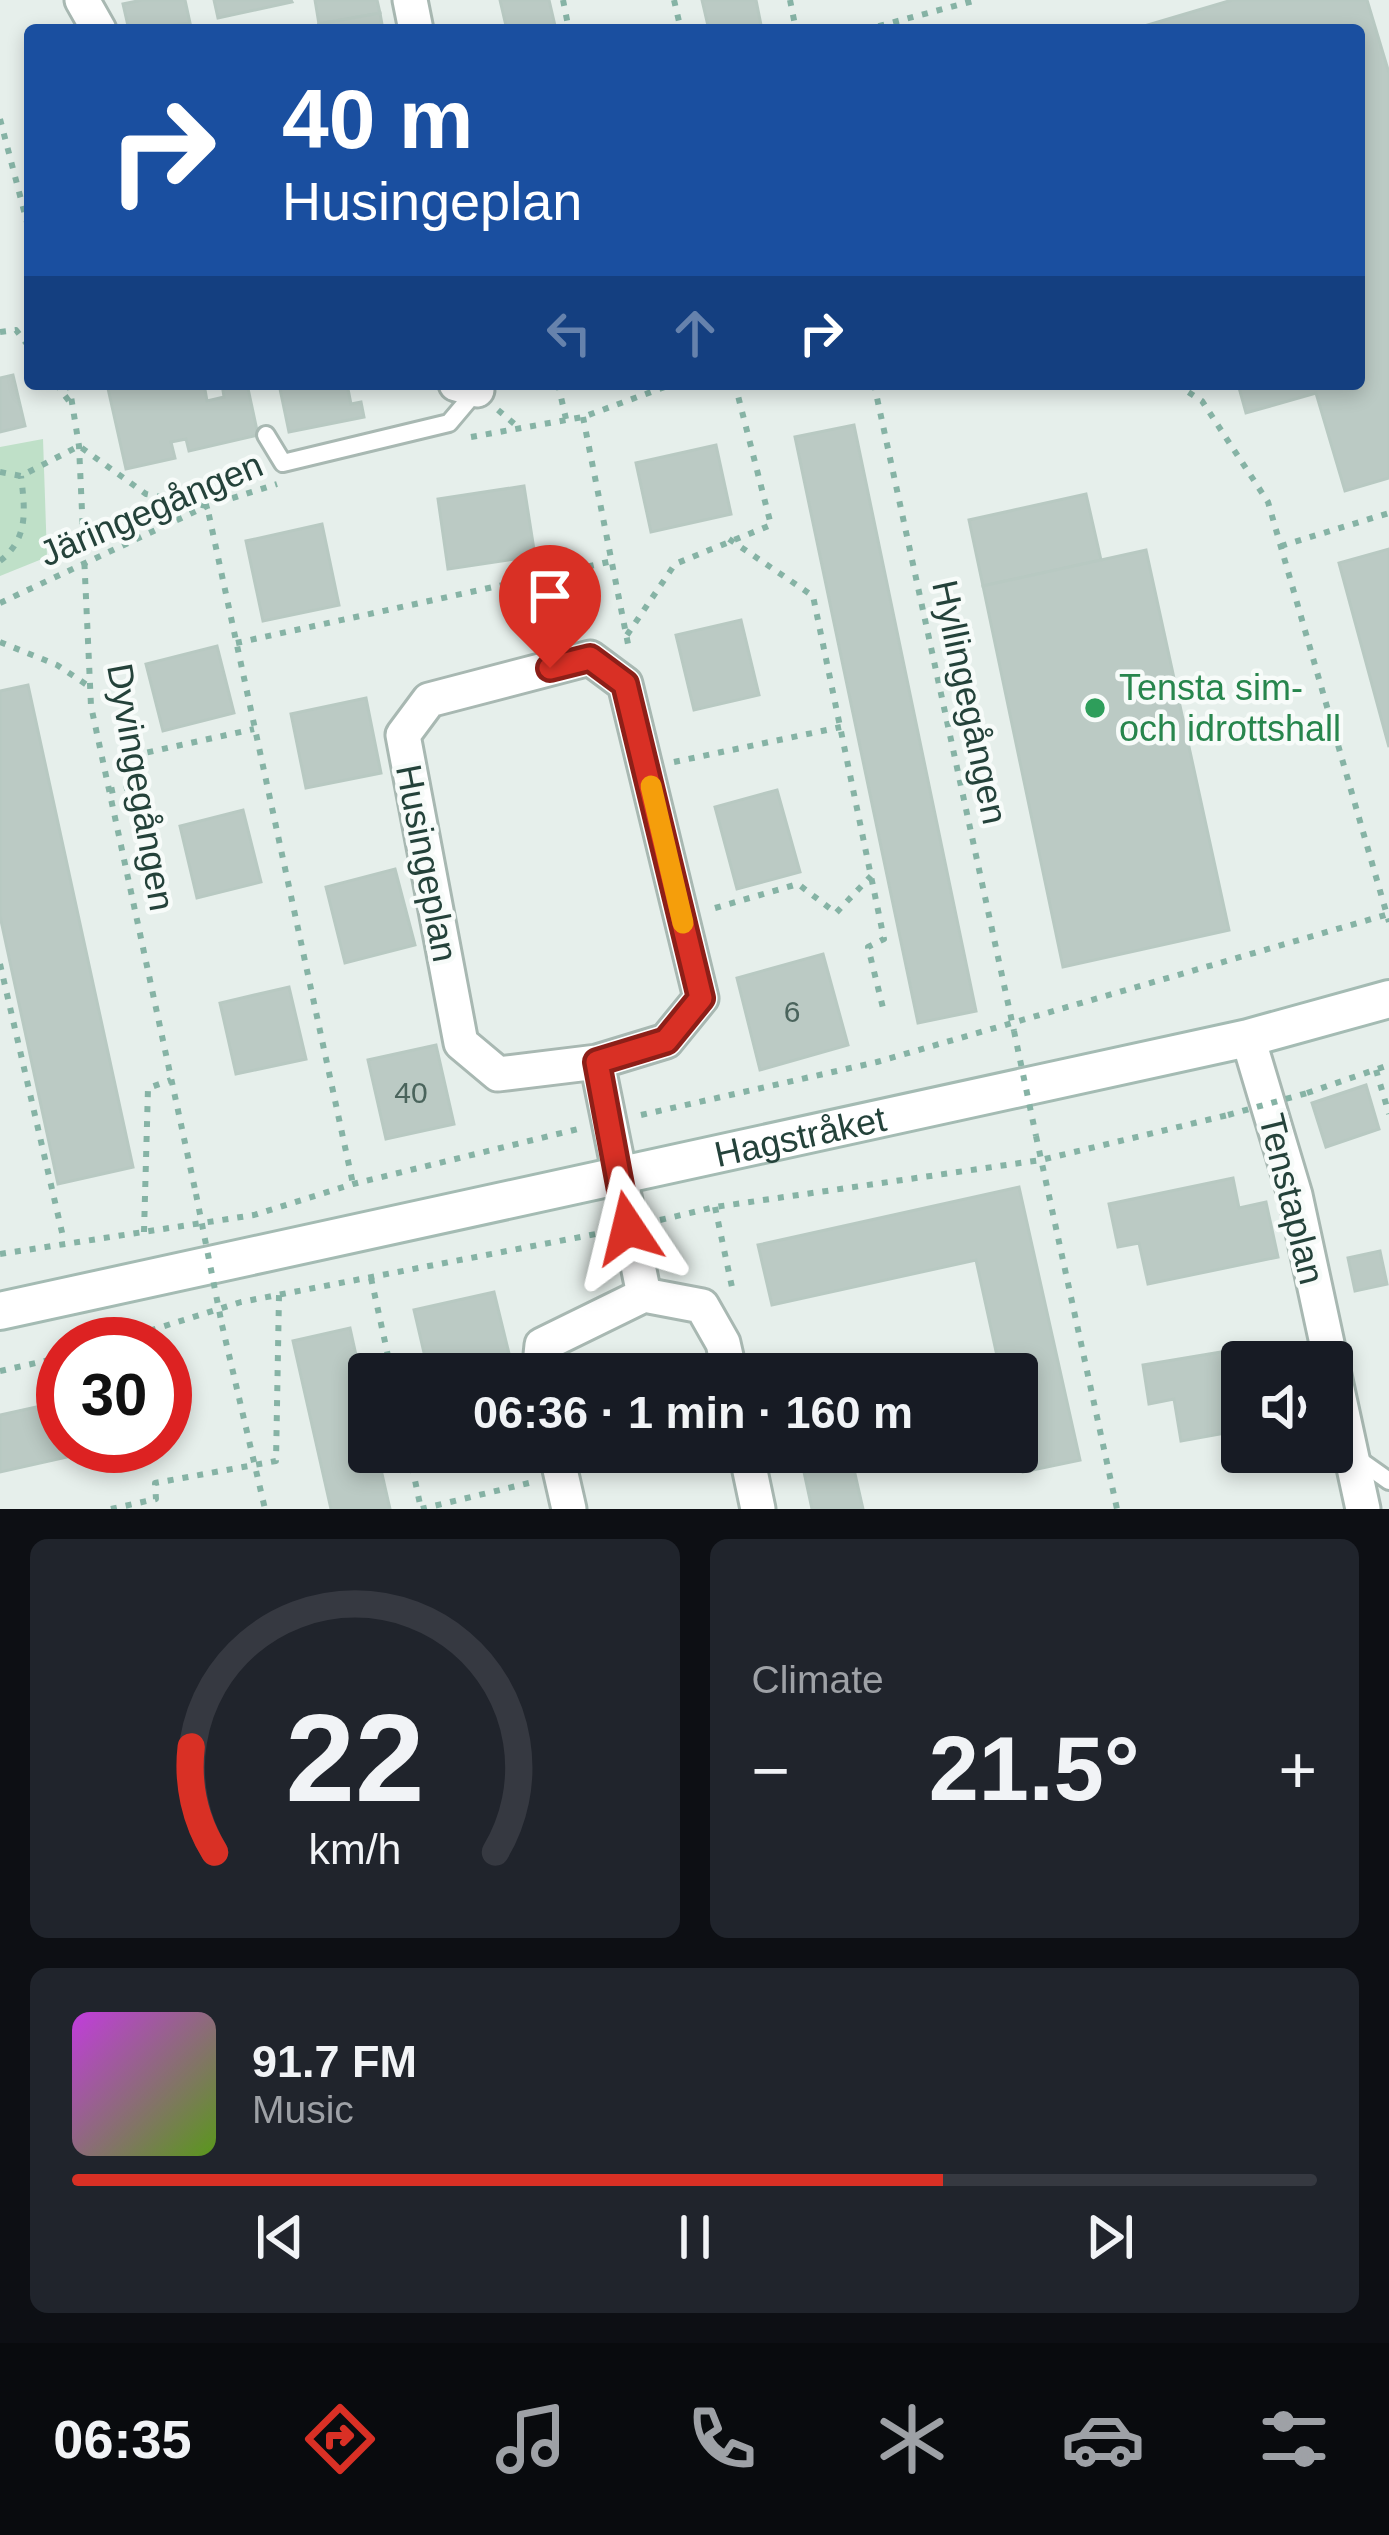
<!DOCTYPE html>
<meta charset="utf-8">
<style>
body{margin:0;font-family:Helvetica,sans-serif;background:#20242c;color:#f1f3f6;height:100vh;display:flex;flex-direction:column;font-size:45px;white-space:nowrap}
*{box-sizing:border-box;margin:0}
p{font-size:39px;color:#9ea1a6}
.icon{flex:none;width:66px;height:66px;fill:none;stroke:currentColor;stroke-width:2;stroke-linecap:round;stroke-linejoin:round}
.map{position:relative;height:1509px;overflow:hidden}
.panel{display:flex;flex-direction:column;gap:30px;padding:30px;background:#0d0f14;flex:1}
.panel>*{flex:none}
.guide{position:absolute;left:24px;top:24px;width:1341px;height:366px;border-radius:12px;box-shadow:0 6px 18px #0003;background:#1a4fa0;color:#fff;overflow:hidden}
.tools{position:absolute;left:1221px;top:1341px;display:grid;gap:24px}
.tools a{display:grid;place-items:center;width:132px;height:132px;border-radius:12px;background:#171b24;box-shadow:0 6px 18px #0003;font-size:60px}
.speed{position:absolute;left:36px;top:1317px;display:flex;gap:24px;font-size:60px;font-weight:700;text-align:center}
.speed>*{display:grid;place-content:center;width:156px;height:156px;border-radius:50%;background:#171b24;box-shadow:0 6px 18px #0003;line-height:1}
.speed .limit{border:18px solid #d22;background:#fff;color:#111}
.pin{position:absolute;display:grid;place-items:center;width:102px;height:102px;color:#fff;margin:-123px -51px;border-radius:50% 50% 50% 0;rotate:-45deg;box-shadow:0 0 12px #0007}
.pin .icon{rotate:45deg}
.me{position:absolute;width:132px;margin:-66px;rotate:350deg;stroke-linejoin:round;filter:drop-shadow(0 0 9px #0008)}
.turn{display:flex;align-items:center;gap:42px;height:252px;padding:0 60px;font-size:54px}
.turn .icon{width:156px;height:156px;stroke-width:2.5}
.turn b{display:block;font-size:84px;line-height:102px}
.lanes{display:flex;align-items:center;height:114px;padding:0 60px;background:#0003;justify-content:center;gap:60px;direction:ltr}
.lanes .off{opacity:.35}
.big{font-size:90px;font-weight:600;line-height:1.1}
.panel .tile{flex:1;display:flex;flex-direction:column;justify-content:center;gap:18px;min-width:0;padding:0 42px;border-radius:18px;background:#20242c}
.panel .dial{align-items:center;gap:0}
.dial svg{height:312px;overflow:visible;fill:none;stroke:#363941;stroke-width:7;stroke-linecap:round;text-anchor:middle}
.dial text{fill:#f1f3f6;stroke:none}
.song{display:flex;align-items:center;gap:36px}
.cover{width:144px;height:144px;border-radius:18px;background:linear-gradient(135deg,hsl(290 70% 55%),hsl(90 70% 35%))}
.played{height:12px;border-radius:6px;background:linear-gradient(90deg,#d93025 70%,#363941 70%)}
.keys{display:flex;justify-content:space-around;direction:ltr}
.heat{display:flex;justify-content:space-between;align-items:center;font-size:66px;direction:ltr}
.panel .tiles{flex:1;display:grid;gap:30px;grid-template-columns:1fr 1fr}
.tile:last-child{grid-column:span 2}
.trip{position:absolute;left:348px;top:1353px;width:690px;height:120px;border-radius:12px;background:#171b24;box-shadow:0 6px 18px #0003;font-weight:600;line-height:120px;text-align:center}
.tab-bar{display:flex;height:192px;justify-content:space-around;align-items:center;background:#090b0e;color:#9ea1a6}
.tab-bar .icon{width:84px;height:84px}
.tab-bar .on{color:#d93025}
.tab-bar b{font-size:54px;color:#f1f3f6}
.map>svg:first-child{display:block}
.green{fill:#bfe0c8}
.building{fill:#bbcac4;stroke:#b8c9c2;stroke-width:3}
.lines{fill:none;stroke-linecap:round;stroke-linejoin:round}
.lane-casing{stroke:#a8b8b2;stroke-width:22}
.street-casing{stroke:#a8b8b2;stroke-width:39}
.secondary-casing{stroke:#a4bbb3;stroke-width:42}
.path{stroke:#86b3a5;stroke-width:6;stroke-dasharray:6 9;stroke-linecap:butt}
.lane{stroke:#fff;stroke-width:16}
.street{stroke:#fff;stroke-width:33}
.secondary{stroke:#fff;stroke-width:36}
.path-bridge{stroke:#86b3a5;stroke-width:6;stroke-dasharray:6 9;stroke-linecap:butt}
.route-casing{stroke:#8d1f18;stroke-width:30}
.route{stroke:#d93025;stroke-width:21}
.slow{stroke:#f59e0b;stroke-width:21}
.leisure-dot{fill:#2e9e5b;stroke:#f7fbf9;stroke-width:4.5}
.labels{text-anchor:middle;dominant-baseline:central;stroke-width:9;stroke-linejoin:round;paint-order:stroke}
.number-label{font-size:30px;fill:#4a645c}
.street-label{font-size:36px;fill:#24423a;stroke:#f7fbf9}
.leisure-label{font-size:36px;fill:#27864d;stroke:#f7fbf9;text-anchor:start}
</style>
<div class="map">
<svg width="1389" height="1509" viewBox="0 0 1389 1509">
<rect width="100%" height="100%" fill="#e6efeb"/>
<!-- green -->
<polygon class="green" points="43,439 47,557 0,576 0,447"/>
<!-- building -->
<g class="building">
<polygon points="142,0 185,0 190,23 129,30 123,4"/>
<polygon points="214,0 291,0 292,2 218,18"/>
<polygon points="315,0 377,0 380,13 319,24"/>
<polygon points="500,0 549,0 556,30 507,30"/>
<polygon points="702,0 756,0 762,30 709,30"/>
<polygon points="1232,0 1367,0 1389,73 1389,478 1345,491 1316,393 1246,413 1238,384 1359,384 1359,30 1131,30"/>
<polygon points="380,13 383,30 321,30 319,24"/>
<polygon points="13,375 25,426 0,432 0,378"/>
<polygon points="107,384 204,384 207,401 224,397 222,384 247,384 258,435 189,451 186,439 171,442 175,458 126,469"/>
<polygon points="279,384 347,384 351,404 361,402 364,417 289,432"/>
<polygon points="854,425 976,1011 918,1023 795,437"/>
<polygon points="716,445 731,514 651,532 636,463"/>
<polygon points="524,486 535,556 448,569 438,499"/>
<polygon points="1086,494 1101,560 983,586 969,520"/>
<polygon points="322,524 339,605 263,621 246,541"/>
<polygon points="1389,549 1389,747 1339,563"/>
<polygon points="1146,550 1229,930 1063,967 983,586"/>
<polygon points="741,620 759,695 694,710 676,635"/>
<polygon points="217,646 234,713 163,731 146,664"/>
<polygon points="28,685 133,1167 58,1184 0,916 0,691"/>
<polygon points="366,698 381,773 306,788 291,714"/>
<polygon points="777,790 800,872 737,889 715,807"/>
<polygon points="243,810 261,882 197,898 180,826"/>
<polygon points="395,869 415,945 345,963 326,887"/>
<polygon points="823,954 848,1045 760,1070 737,978"/>
<polygon points="289,987 306,1059 236,1074 220,1003"/>
<polygon points="436,1045 454,1124 386,1139 368,1060"/>
<polygon points="1366,1085 1379,1129 1326,1147 1312,1103"/>
<polygon points="1233,1178 1239,1208 1266,1202 1278,1257 1148,1284 1139,1243 1118,1247 1109,1204"/>
<polygon points="1019,1187 1080,1460 1023,1472 1017,1445 1017,1374 1001,1374 976,1260 772,1305 758,1245"/>
<polygon points="1380,1251 1387,1284 1355,1291 1348,1258"/>
<polygon points="494,1292 514,1374 429,1374 414,1310"/>
<polygon points="350,1328 369,1414 369,1452 377,1452 390,1509 331,1509 293,1341"/>
<polygon points="1269,1344 1272,1362 1242,1362 1242,1430 1181,1441 1174,1399 1149,1404 1143,1365"/>
<polygon points="63,1401 63,1446 116,1446 0,1472 0,1415"/>
<polygon points="826,1452 850,1452 863,1509 812,1509 801,1458"/>
</g>
<g class="lines">
<defs>
<g id="lane">
<polyline points="266,435 283,463 449,423 476,391"/>
<polyline points="1355,1457 1389,1481"/>
</g>
<g id="street">
<polyline points="82,0 99,30"/>
<polyline points="410,0 416,30"/>
<polyline points="456,384 477,390"/>
<polyline points="1248,1038 1295,1195 1331,1362"/>
<polyline points="597,1062 498,1074 461,1043 403,735 429,700 590,658 625,684 701,998 666,1041 597,1062 644,1295"/>
<polyline points="1332,1366 1363,1509"/>
<polyline points="539,1374 542,1345 644,1295 702,1306 723,1343 730,1374"/>
<polyline points="556,1452 569,1509"/>
<polyline points="746,1452 758,1509"/>
</g>
<g id="secondary">
<path id="s1" d="M0,1311L1248,1038L1389,999"/>
</g>
</defs>
<!-- lane casing -->
<use href="#lane" class="lane-casing"/>
<!-- street casing -->
<use href="#street" class="street-casing"/>
<!-- secondary casing -->
<use href="#secondary" class="secondary-casing"/>
<!-- path -->
<g class="path">
<polyline points="563,0 569,30"/>
<polyline points="674,0 681,30"/>
<polyline points="790,0 796,30"/>
<polyline points="864,30 977,0"/>
<polyline points="0,119 30,234"/>
<polyline points="0,332 16,330 30,348"/>
<polyline points="56,384 72,405"/>
<polyline points="69,384 79,446 91,706 196,1194"/>
<polyline points="558,384 566,419"/>
<polyline points="874,384 1014,1031"/>
<polyline points="1176,384 1202,401 1268,502 1389,922"/>
<polyline points="498,410 518,427"/>
<polyline points="583,417 629,649"/>
<polyline points="471,437 583,417 673,384"/>
<polyline points="0,472 21,476 79,446 146,494 207,506 353,1184"/>
<polyline points="729,539 813,596 884,939 868,947 884,1012"/>
<polyline points="1281,546 1389,513"/>
<path d="M0,561C29,538 25,510 21,476"/>
<polyline points="0,603 207,506 277,484"/>
<polyline points="627,635 675,564 771,525 735,384"/>
<polyline points="0,642 57,665 90,687"/>
<polyline points="236,643 613,561"/>
<polyline points="674,762 841,727"/>
<polyline points="109,791 146,783 140,754 254,729"/>
<polyline points="715,908 798,884 836,913 871,876"/>
<polyline points="0,964 64,1241"/>
<polyline points="1376,1070 1389,1114"/>
<polyline points="1307,1093 1389,1065"/>
<polyline points="641,1115 877,1062 1389,914"/>
<polyline points="1036,1136 1117,1509"/>
<polyline points="715,1207 733,1292"/>
<polyline points="660,1220 715,1207 1041,1160 1228,1115"/>
<polyline points="144,1232 148,1088 171,1080"/>
<polyline points="0,1254 254,1215 353,1184 582,1128"/>
<polyline points="371,1278 392,1374"/>
<polyline points="222,1325 265,1509"/>
<polyline points="107,1344 241,1302 601,1233"/>
<polyline points="0,1371 63,1357"/>
<polyline points="409,1452 421,1509"/>
<polyline points="111,1509 156,1499 155,1483 276,1461 279,1295"/>
<polyline points="421,1509 529,1483"/>
</g>
<!-- lane -->
<use href="#lane" class="lane"/>
<!-- street -->
<use href="#street" class="street"/>
<!-- secondary -->
<use href="#secondary" class="secondary"/>
<!-- path-bridge -->
<g class="path-bridge">
<polyline points="1014,1031 1036,1136"/>
<polyline points="1228,1115 1307,1093"/>
<polyline points="196,1194 222,1325"/>
</g>
</g>
<g class="lines">
<defs>
<polyline id="route" points="550,668 590,658 625,684 701,998 666,1041 597,1062 628,1228"/>
</defs>
<!-- route casing -->
<use href="#route" class="route-casing"/>
<!-- route -->
<use href="#route" class="route"/>
<!-- slow -->
<polyline class="slow" points="651,786 683,923"/>
</g>
<!-- markers -->
<circle class="leisure-dot" cx="1095" cy="708" r="12"/>
<g class="labels">
<!-- number labels -->
<g class="number-label">
<text x="792" y="1011">6</text>
<text x="411" y="1092">40</text>
</g>
<!-- street labels -->
<g class="street-label">
<text transform="translate(151 509) rotate(-23)">Järingegången</text>
<text transform="translate(970 702) rotate(78)">Hyllingegången</text>
<text transform="translate(141 787) rotate(80)">Dyvingegången</text>
<text transform="translate(427 863) rotate(79)">Husingeplan</text>
<text stroke="none"><textPath href="#s1" startOffset="819">Hagstråket</textPath></text>
<text transform="translate(1292 1199) rotate(76)">Tenstaplan</text>
</g>
<!-- leisure labels -->
<g class="leisure-label">
<text x="1119" y="687">Tensta sim-<tspan x="1119" dy="41">och idrottshall</tspan></text>
</g>
</g>
</svg>
<div class="tools">
<a><svg class="icon" aria-label="sound" viewBox="0 0 24 24"><path d="M4 9h4l5-4v14l-5-4H4zM17 9q2 3 0 6"/></svg></a>
</div>
<div class="speed"><div class="limit">30</div></div>
<div class="pin" style="left:550px;top:668px;background:#d93025"><svg class="icon" aria-label="arrive" viewBox="0 0 24 24"><path d="M6 21V4h12l-3 4 3 4H6"/></svg></div>
<svg class="me" style="left:628px;top:1228px" viewBox="-20 -20 40 40"><path d="M0-17L14 15 0 8-14 15z" fill="#d93025" stroke="#fff" stroke-width="4"/></svg>
<div class="trip">06:36 · 1 min · 160 m</div>
<div class="guide">
<div class="turn"><svg class="icon" aria-label="right" viewBox="0 0 24 24"><path d="M7 20v-9h11M14 6l5 5-5 5"/></svg><div><b>40 m</b>Husingeplan</div></div>
<div class="lanes"><svg class="icon off" aria-label="left" viewBox="0 0 24 24"><path d="M17 20v-9H6M10 6l-5 5 5 5"/></svg><svg class="icon off" aria-label="ahead" viewBox="0 0 24 24"><path d="M12 20V5M6 11l6-6 6 6"/></svg><svg class="icon" aria-label="right" viewBox="0 0 24 24"><path d="M7 20v-9h11M14 6l5 5-5 5"/></svg></div>
</div>
</div>
<section class="panel">
<div class="tiles">
<div class="tile dial"><svg viewBox="0 0 100 80">
<path d="M14 69A42 42 0 1 1 86 69"/>
<path d="M14 69A42 42 0 0 1 8 42" stroke="#d93025"/>
<text x="50" y="56" font-size="32" font-weight="700">22</text>
<text x="50" y="72" font-size="11">km/h</text>
</svg></div>
<div class="tile"><p>Climate</p>
<div class="heat"><a>−</a><b class="big">21.5°</b><a>+</a></div>
</div>
<div class="tile">
<div class="song"><i class="cover"></i><div><b>91.7 FM</b><p>Music</p></div></div>
<div class="played"></div>
<div class="keys"><svg class="icon" aria-label="previous" viewBox="0 0 24 24"><path d="M18 5L8 12l10 7zM5 5v14"/></svg><svg class="icon" aria-label="pause" viewBox="0 0 24 24"><path d="M8 5v14M16 5v14"/></svg><svg class="icon" aria-label="next" viewBox="0 0 24 24"><path d="M6 5l10 7-10 7zM19 5v14"/></svg></div>
</div>
</div>
</section>
<nav class="tab-bar">
<b>06:35</b>
<svg class="icon on" aria-label="directions" viewBox="0 0 24 24"><path d="M12 3l9 9-9 9-9-9zM9 14v-3h6M13 9l2 2-2 2"/></svg>
<svg class="icon" aria-label="music" viewBox="0 0 24 24"><path d="M9 18V5l10-2v13"/><circle cx="6" cy="18" r="3"/><circle cx="16" cy="16" r="3"/></svg>
<svg class="icon" aria-label="phone" viewBox="0 0 24 24"><path d="M5 4h4l2 5-3 2q2 4 5 5l2-3 5 2v4C11 20 4 13 5 4z"/></svg>
<svg class="icon" aria-label="climate" viewBox="0 0 24 24"><path d="M12 3v18M4 7l16 10M4 17L20 7"/></svg>
<svg class="icon" aria-label="car" viewBox="0 0 24 24"><path d="M5 17H2v-5l4-1 3-4h7l3 4 3 1v5h-3M9 17h6M6 11h13"/><circle cx="7" cy="17" r="2"/><circle cx="17" cy="17" r="2"/></svg>
<svg class="icon" aria-label="filters" viewBox="0 0 24 24"><path d="M4 7h16M4 17h16"/><circle cx="9" cy="7" r="2"/><circle cx="15" cy="17" r="2"/></svg>
</nav>
